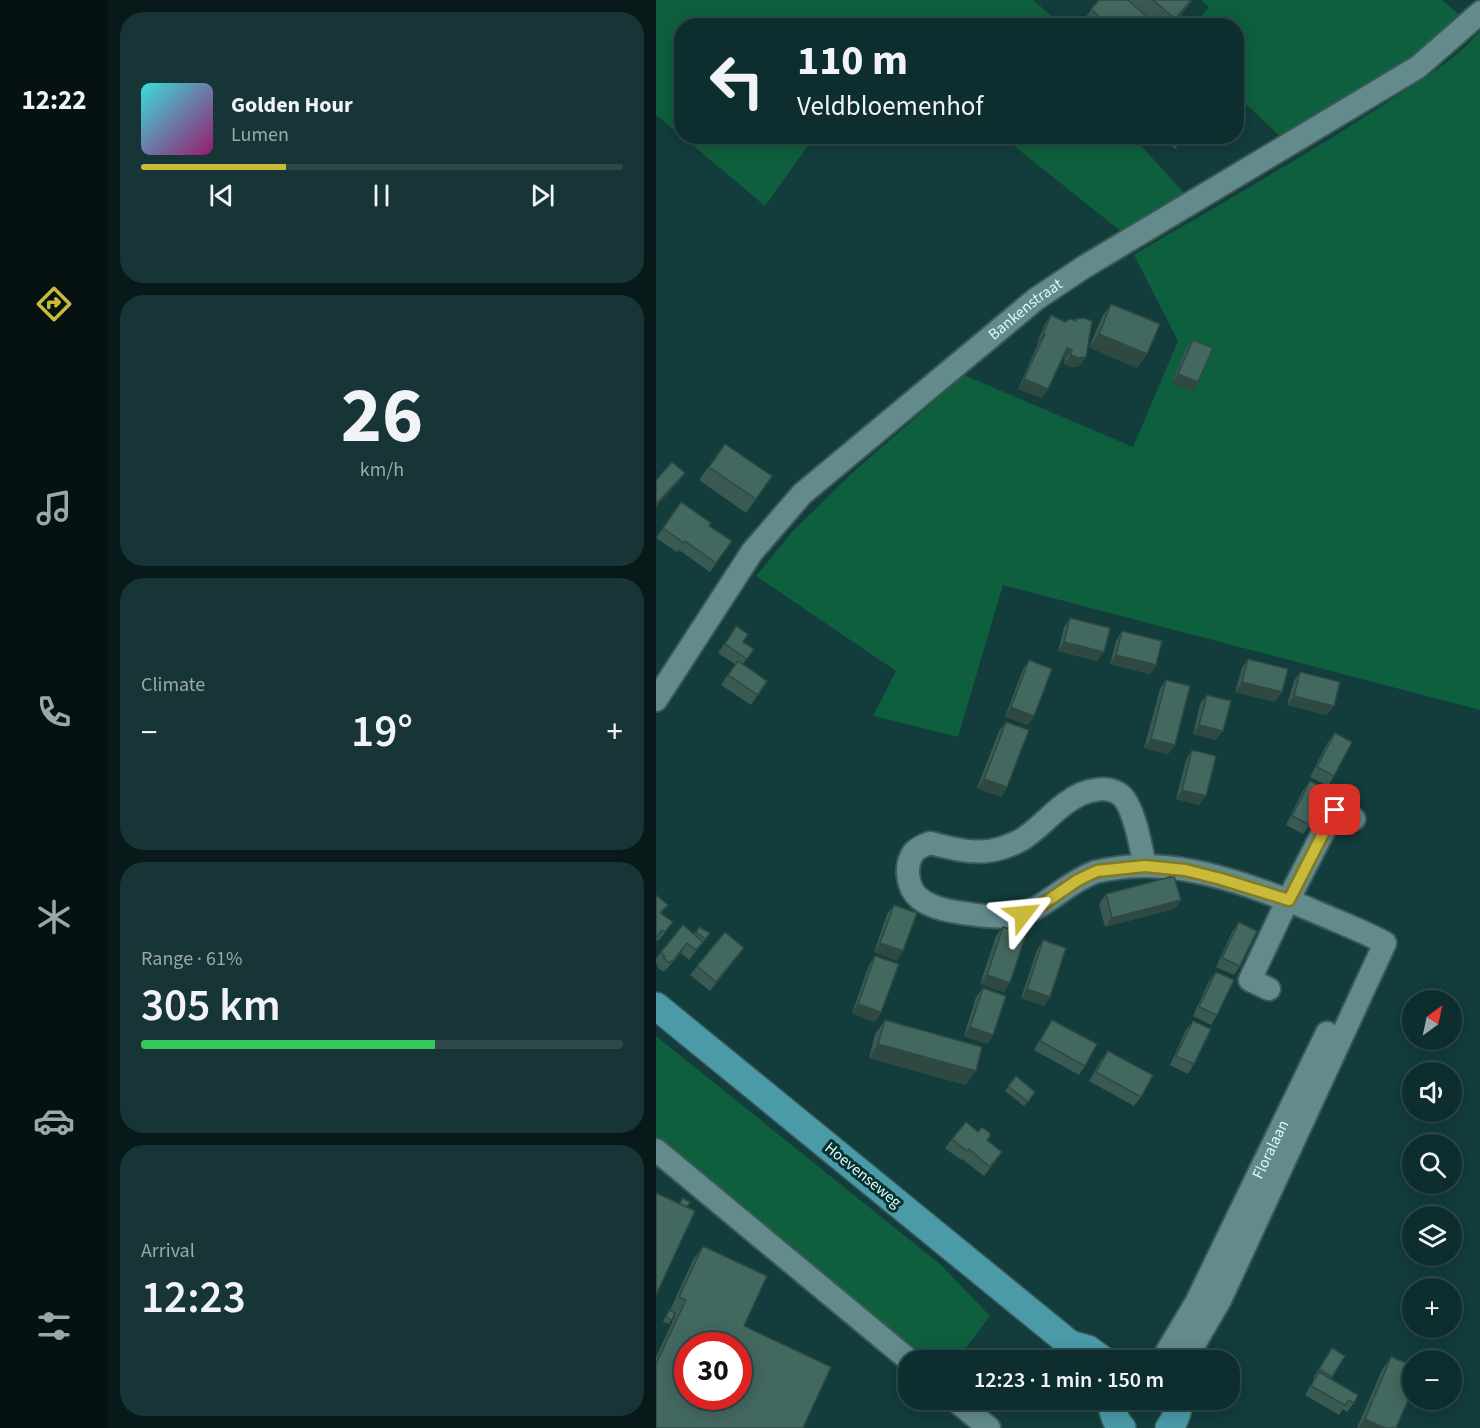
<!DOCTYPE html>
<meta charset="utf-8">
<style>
body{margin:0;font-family:"Source Sans 3",sans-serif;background:#173536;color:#f1f3f6;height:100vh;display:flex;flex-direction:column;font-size:22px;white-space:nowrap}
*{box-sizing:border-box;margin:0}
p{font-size:20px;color:#9ba8aa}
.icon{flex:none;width:33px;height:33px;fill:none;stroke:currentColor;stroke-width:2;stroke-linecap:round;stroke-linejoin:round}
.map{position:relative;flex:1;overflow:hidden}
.side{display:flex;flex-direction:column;gap:12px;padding:12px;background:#081919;width:548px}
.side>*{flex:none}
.hud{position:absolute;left:18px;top:18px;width:570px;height:126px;border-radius:24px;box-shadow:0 3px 15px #0003,0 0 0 2px #2e494a;background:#0e2d2e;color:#f1f3f6;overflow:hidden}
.needle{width:39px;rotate:33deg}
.fabs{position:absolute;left:746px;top:990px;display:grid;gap:12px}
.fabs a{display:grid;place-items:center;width:60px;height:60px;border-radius:50%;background:#0e2d2e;box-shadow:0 3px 15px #0003,0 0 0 2px #2e494a;font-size:30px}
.speed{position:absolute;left:18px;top:1332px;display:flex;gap:12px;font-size:30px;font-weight:700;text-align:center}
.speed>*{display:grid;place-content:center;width:78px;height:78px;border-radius:50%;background:#0e2d2e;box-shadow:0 3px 15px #0003,0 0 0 2px #2e494a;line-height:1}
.speed .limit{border:9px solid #d22;background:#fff;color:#111}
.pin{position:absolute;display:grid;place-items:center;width:51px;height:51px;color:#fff;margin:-26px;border-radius:12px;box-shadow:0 3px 9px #0006}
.me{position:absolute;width:66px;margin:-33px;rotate:61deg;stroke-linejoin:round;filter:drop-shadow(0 0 4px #0008)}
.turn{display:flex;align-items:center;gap:21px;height:126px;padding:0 24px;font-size:27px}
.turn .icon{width:78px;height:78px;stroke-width:2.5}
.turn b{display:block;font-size:42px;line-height:51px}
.big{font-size:45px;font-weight:600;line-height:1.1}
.side .tile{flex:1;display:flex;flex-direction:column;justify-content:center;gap:9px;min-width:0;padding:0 21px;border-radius:24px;background:#173536}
.side .dial{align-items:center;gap:0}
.dial b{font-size:78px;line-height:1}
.song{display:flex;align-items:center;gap:18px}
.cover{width:72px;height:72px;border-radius:9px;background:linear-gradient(135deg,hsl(180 70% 55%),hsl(320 70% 35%))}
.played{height:6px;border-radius:3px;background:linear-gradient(90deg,#c9ba3a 30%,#2e494a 30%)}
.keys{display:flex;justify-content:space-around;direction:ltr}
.heat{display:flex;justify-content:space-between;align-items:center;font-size:33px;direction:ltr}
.charge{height:9px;border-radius:4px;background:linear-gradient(90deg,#34c759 61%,#2e494a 0)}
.trip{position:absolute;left:242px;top:1350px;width:342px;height:60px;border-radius:24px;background:#0e2d2e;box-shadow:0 3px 15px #0003,0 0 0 2px #2e494a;font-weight:600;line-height:60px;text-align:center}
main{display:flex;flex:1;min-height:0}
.tabs{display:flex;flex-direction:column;width:108px;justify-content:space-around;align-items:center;background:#061212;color:#9ba8aa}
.tabs .icon{width:42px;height:42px}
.tabs .selected{color:#c9ba3a}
.tabs b{font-size:27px;color:#f1f3f6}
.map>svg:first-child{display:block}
.green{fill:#0e5f3d}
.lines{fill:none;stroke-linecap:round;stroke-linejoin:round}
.minor-casing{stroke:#3c5959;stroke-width:26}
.major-casing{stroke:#3c5959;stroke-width:30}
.minor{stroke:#638b8c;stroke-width:22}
.major{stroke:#4a9aa8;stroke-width:27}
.wall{fill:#3a5952}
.shaded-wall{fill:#2f4942}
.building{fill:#43685f;stroke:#2f4942;stroke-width:1.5;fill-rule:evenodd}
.route-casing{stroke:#837926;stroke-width:15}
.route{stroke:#c9ba3a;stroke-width:10}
.labels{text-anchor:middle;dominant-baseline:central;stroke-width:6;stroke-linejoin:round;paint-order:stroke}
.street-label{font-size:16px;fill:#e0f6f6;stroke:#063232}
</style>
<main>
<nav class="tabs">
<b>12:22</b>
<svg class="icon selected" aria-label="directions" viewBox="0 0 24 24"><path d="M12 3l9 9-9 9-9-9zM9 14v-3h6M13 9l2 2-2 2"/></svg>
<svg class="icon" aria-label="music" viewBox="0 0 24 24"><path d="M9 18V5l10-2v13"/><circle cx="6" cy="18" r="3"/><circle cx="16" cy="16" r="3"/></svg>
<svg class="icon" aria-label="phone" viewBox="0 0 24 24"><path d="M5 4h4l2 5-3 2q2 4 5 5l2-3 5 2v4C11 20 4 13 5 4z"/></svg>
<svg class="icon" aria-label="climate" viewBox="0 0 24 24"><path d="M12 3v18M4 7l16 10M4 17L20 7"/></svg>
<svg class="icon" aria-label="car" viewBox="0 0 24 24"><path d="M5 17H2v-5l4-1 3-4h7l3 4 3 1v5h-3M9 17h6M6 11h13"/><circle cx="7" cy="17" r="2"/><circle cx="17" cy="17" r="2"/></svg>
<svg class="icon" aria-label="filters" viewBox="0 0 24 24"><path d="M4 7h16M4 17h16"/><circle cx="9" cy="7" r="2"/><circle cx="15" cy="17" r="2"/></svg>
</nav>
<section class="side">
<div class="tile">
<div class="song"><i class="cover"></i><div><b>Golden Hour</b><p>Lumen</p></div></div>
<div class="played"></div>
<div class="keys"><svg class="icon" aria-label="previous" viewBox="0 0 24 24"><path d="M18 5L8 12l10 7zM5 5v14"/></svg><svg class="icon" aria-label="pause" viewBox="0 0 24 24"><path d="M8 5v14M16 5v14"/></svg><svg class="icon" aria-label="next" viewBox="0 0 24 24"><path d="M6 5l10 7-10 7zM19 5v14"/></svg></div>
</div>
<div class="tile dial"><b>26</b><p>km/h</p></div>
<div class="tile"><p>Climate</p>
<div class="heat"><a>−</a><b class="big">19°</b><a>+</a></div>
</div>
<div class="tile"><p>Range · 61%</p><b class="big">305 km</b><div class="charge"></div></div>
<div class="tile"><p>Arrival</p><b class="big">12:23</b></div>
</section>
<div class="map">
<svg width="825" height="1428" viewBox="0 0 825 1428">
<rect width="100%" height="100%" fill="#133c3d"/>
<!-- green -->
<g class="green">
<polygon points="0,0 377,0 406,25 26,26 26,136 0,115"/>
<polygon points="545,0 786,0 807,18 776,44 625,137 581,96 580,26 541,26 544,18 553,7"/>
<path d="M824,31V710L347,585L302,737L217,716L240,671L100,576L137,531L194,475L308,375L477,447L522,341L478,255C562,205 648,157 730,103C762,82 799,61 824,31Z"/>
<polygon points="26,136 158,136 158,137 109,206"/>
<polygon points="347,137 477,137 530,195 467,233"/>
<polygon points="0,1036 285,1265 334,1316 301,1360 267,1360 0,1138"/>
</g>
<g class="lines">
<defs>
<g id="minor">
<path id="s1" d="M0,700L96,552L146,494L380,299L428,267L762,67L825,12"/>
<path d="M489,865C484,845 481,821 471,803C459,780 427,790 410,803C396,813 385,826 371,836C364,842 355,845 346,848C321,856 299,849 274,843C268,845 262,848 258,852C248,865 251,888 263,898C276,909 298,912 314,914C339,918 363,919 385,905C403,894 418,880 439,872C446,870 454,869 461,868C527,858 607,889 667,915C688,924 709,932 729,943L564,1300L529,1360"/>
<polyline points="613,989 594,980 626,912 679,809 698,819"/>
<polyline points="0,1150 253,1360"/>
<path id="s2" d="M506,1360L540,1303L671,1033"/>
<polyline points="299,1400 333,1428"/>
</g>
<g id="major">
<polyline points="0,1006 414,1344 423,1360"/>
<polyline points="414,1344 432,1349 447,1360"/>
<path d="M456,1400C456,1411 458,1420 466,1428"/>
<path d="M513,1428C520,1419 523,1411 522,1400"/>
</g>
</defs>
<!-- minor casing -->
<use href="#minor" class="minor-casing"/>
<!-- major casing -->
<use href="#major" class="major-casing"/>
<!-- minor -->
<use href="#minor" class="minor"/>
<!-- major -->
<use href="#major" class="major"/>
</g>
<!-- wall -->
<g class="wall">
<polygon points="443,0 537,0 516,26 428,26 425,23"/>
<polygon points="508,136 530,136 519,149 511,142 512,140"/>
<polygon points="455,304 491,354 481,368 433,347 446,317"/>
<polygon points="395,315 409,322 419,321 420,319 430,357 423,366 416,367 408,364 409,359 406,358 386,398 362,389 382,344 381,343 389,324"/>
<polygon points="537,340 536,392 516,383 530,349"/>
<polygon points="69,444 116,476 90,513 43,480"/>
<polygon points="25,502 53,526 76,541 54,572 23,550 21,552 0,538"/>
<polygon points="414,618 448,652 441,661 402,651 408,627"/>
<polygon points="80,626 87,642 98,649 87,664 111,681 95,705 65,685 79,664 62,653"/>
<polygon points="466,631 500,665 494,674 454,664 460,641"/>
<polygon points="592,659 619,702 579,692 586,668"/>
<polygon points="373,660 378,716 372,725 349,717 367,669"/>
<polygon points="644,672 671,715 631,705 638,681"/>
<polygon points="510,680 519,745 512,754 488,748 504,689"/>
<polygon points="551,695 560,740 537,734 544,704"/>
<polygon points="350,722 351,787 345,797 321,788 343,731"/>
<polygon points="679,733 678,776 672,786 654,777 672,742"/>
<polygon points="536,750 550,796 543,805 520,799 530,760"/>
<polygon points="654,781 654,825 647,834 630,825 647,790"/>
<polygon points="450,894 525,900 518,909 449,927 443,904"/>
<polygon points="0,895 12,905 5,914 10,932 2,941 0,940"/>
<polygon points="238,905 247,951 241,961 218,952 231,914"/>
<polygon points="583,922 584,966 578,975 560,967 576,932"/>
<polygon points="43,927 50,939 33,960 25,953 9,971 8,970 7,972 1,967 2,965 0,963 0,959 5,952 38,934"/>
<polygon points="347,927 348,992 324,984 340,936"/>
<polygon points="387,940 394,997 388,1006 365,998 381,950"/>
<polygon points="88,948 54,991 34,975 41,966"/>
<polygon points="219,956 225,1012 219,1022 196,1013 213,965"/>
<polygon points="560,972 561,1015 555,1025 537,1016 553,981"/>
<polygon points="327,988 337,1035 331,1044 308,1036 320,997"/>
<polygon points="229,1020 310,1085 213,1058 219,1034"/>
<polygon points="396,1020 429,1066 423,1075 378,1050 390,1029"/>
<polygon points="537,1021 538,1064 532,1074 514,1065 530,1030"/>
<polygon points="452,1051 485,1097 478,1106 433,1081 445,1060"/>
<polygon points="360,1076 379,1092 368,1106 349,1091"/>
<polygon points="296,1139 331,1140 340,1161 328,1176 306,1159 305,1160 289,1148"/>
<polygon points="47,1246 88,1326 0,1428 0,1357 20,1314 19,1314 13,1324 7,1322 10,1315 14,1310 37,1260"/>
<polygon points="676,1348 689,1356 675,1379 698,1403 691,1412 687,1409 683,1415 649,1395 658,1379 657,1378"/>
<polygon points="735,1357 740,1428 701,1428 726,1370"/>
</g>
<!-- shaded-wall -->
<g class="shaded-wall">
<polygon points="535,0 537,0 516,26 515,26"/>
<polygon points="387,334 389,334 382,344 381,343"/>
<polygon points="443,334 491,354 481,368 433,347"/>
<polygon points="411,348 416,350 409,359 404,357"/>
<polygon points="415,355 430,357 423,366 416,367 408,364"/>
<polygon points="522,374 542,382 536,392 516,383"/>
<polygon points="368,379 392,389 386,398 362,389"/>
<polygon points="29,473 23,482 0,507 0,504"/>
<polygon points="408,642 448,652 441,661 402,651"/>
<polygon points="460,655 500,665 494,674 454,664"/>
<polygon points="586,682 626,692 619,702 579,692"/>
<polygon points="638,696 678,706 671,715 631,705"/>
<polygon points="355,707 378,716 372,725 349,717"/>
<polygon points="543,725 567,731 560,740 537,734"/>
<polygon points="495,739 519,745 512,754 488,748"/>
<polygon points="328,779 351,787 345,797 321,788"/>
<polygon points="526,790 550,796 543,805 520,799"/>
<polygon points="525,900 518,909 449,927 456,918"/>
<polygon points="31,943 25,953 9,971 16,962"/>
<polygon points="224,943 247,951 241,961 218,952"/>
<polygon points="88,948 81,957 54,991 60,982"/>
<polygon points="331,975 354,983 348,992 324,984"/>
<polygon points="371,989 394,997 388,1006 365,998"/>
<polygon points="202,1004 225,1012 219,1022 196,1013"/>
<polygon points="314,1027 337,1035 331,1044 308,1036"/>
<polygon points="222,1044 320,1071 310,1085 213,1058"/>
<polygon points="709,1419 729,1428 702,1428"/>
</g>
<!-- building -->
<g class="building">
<polygon points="443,0 472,0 501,26 454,26 435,9"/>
<polygon points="497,0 535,0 519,19"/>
<polygon points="522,136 529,136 526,140"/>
<polygon points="455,304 504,324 491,354 443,334"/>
<polygon points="395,315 409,322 414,319 420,321 420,319 428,318 436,321 430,357 422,358 415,355 416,350 411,348 392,389 368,379 389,334 387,334"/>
<polygon points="537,340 557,348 542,382 522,374"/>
<polygon points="69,444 116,476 100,499 53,467"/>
<polygon points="16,462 29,473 0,504 0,480"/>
<polygon points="25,502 55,523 53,526 76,541 60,563 29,541 28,543 7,528"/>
<polygon points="414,618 454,628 448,652 408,642"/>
<polygon points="80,626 92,634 87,642 98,649 91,659 69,644"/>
<polygon points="466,631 506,641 500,665 460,655"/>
<polygon points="592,659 632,669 626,692 586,682"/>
<polygon points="373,660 396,669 378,716 355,707"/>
<polygon points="82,661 111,681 102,695 72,675"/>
<polygon points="644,672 684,682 678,706 638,696"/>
<polygon points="510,680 534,686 519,745 495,739"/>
<polygon points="551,695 575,701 567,731 543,725"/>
<polygon points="350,722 373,730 351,787 328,779"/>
<polygon points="679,733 696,742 678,776 661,767"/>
<polygon points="536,750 560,756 550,796 526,790"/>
<polygon points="654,781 672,790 654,825 636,816"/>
<polygon points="518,876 525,900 456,918 450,894"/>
<polygon points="0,895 12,905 4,913 17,922 9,932 6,930 0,938"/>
<polygon points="238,905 261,913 247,951 224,943"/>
<polygon points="583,922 601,931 584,966 566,958"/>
<polygon points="27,925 47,942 40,950 31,943 16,962 15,961 13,963 7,957 9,956 5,952"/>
<polygon points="43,927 54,933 50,939 40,932"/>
<polygon points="347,927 370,934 354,983 331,975"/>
<polygon points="69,932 88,948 60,982 41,966"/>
<polygon points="387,940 410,948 394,997 371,989"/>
<polygon points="219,956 243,964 225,1012 202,1004"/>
<polygon points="560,972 578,980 561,1015 543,1007"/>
<polygon points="327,988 350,996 337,1035 314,1027"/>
<polygon points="229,1020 326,1047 320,1071 222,1044"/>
<polygon points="396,1020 441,1044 429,1066 384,1041"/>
<polygon points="537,1021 555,1029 538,1064 520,1056"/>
<polygon points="452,1051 497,1075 485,1097 440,1072"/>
<polygon points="360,1076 379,1092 372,1102 352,1086"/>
<polygon points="310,1122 322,1132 325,1128 327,1128 334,1133 334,1136 331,1140 346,1152 334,1167 313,1149 311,1151 296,1139"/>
<polygon points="0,1193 39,1211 0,1295"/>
<polygon points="26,1198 34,1202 31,1207 24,1204"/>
<path d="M47,1246L111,1276L88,1326L175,1367L147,1428H0V1364L30,1300L23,1297ZM32,1346H82V1396H32Z"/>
<polygon points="13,1310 19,1313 16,1320 10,1317"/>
<polygon points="676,1348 689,1356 676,1377 663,1369"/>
<polygon points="735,1357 756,1365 756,1391 740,1428 729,1428 709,1419"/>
<polygon points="663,1372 702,1395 698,1403 693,1400 689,1405 655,1386"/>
</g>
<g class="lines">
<defs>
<polyline id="route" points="367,914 384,906 422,880 441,871 489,866 529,870 565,879 633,900 679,810"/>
</defs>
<!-- route casing -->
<use href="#route" class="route-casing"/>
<!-- route -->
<use href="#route" class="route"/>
</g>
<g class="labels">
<!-- street labels -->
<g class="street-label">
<text stroke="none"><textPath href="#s1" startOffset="543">Bankenstraat</textPath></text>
<text stroke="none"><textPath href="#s2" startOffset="237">Floralaan</textPath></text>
<text transform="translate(207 1175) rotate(39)">Hoevenseweg</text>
</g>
</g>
</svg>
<div class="fabs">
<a><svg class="needle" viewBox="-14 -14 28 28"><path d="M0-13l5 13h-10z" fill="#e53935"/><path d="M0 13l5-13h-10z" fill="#9ba8aa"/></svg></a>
<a><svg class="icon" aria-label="sound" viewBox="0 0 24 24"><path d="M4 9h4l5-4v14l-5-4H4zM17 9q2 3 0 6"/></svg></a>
<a><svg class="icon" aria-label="search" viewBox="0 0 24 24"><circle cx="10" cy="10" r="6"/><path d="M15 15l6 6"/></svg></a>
<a><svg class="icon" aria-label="layers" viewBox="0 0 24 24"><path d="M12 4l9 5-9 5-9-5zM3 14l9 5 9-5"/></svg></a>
<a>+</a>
<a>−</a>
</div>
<div class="speed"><div class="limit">30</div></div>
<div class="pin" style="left:679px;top:810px;background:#d93025"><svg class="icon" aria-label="arrive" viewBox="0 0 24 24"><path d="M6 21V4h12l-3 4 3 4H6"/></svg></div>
<svg class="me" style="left:367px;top:914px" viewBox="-20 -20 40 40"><path d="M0-17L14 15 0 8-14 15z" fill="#c9ba3a" stroke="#fff" stroke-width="4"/></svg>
<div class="trip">12:23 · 1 min · 150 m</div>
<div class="hud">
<div class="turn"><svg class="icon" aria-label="left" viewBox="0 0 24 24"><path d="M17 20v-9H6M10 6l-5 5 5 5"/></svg><div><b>110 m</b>Veldbloemenhof</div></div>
</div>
</div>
</main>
